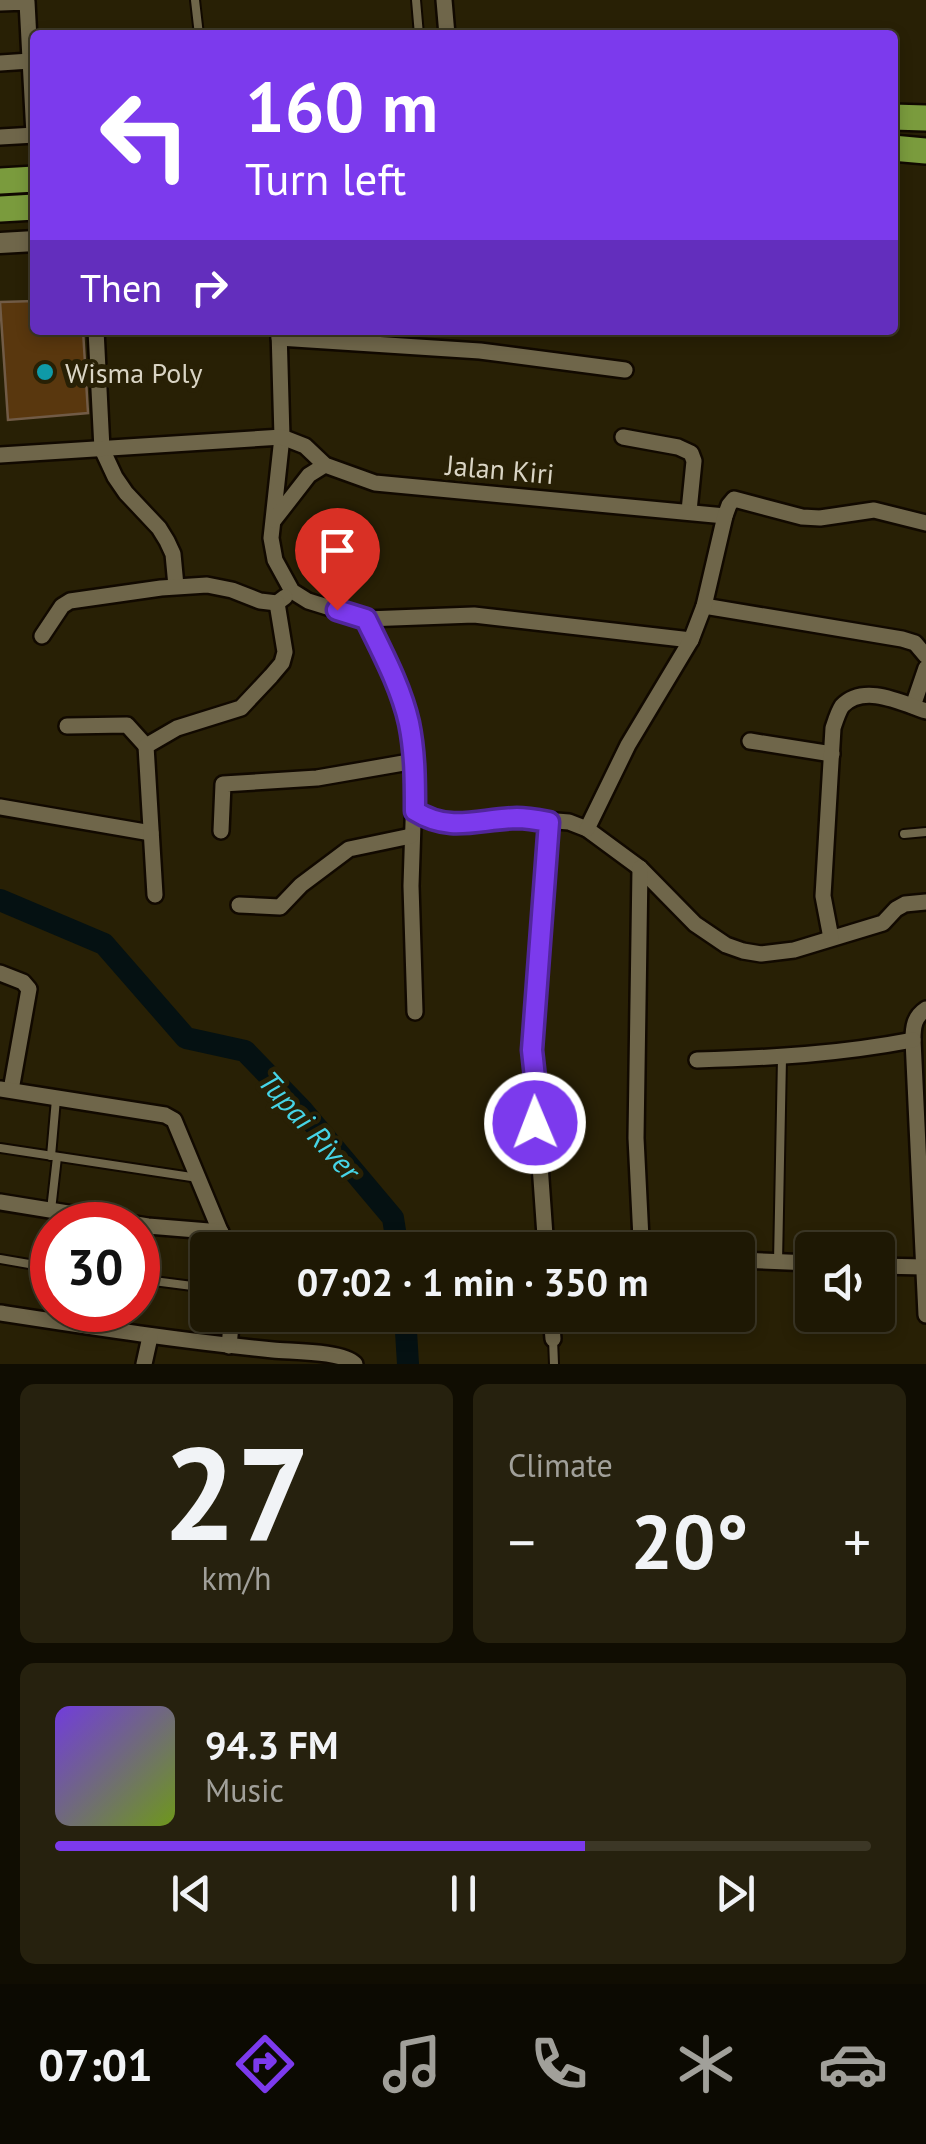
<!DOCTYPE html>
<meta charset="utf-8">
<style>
body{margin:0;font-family:"PT Sans",sans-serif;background:#26210e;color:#f1f3f6;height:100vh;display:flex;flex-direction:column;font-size:38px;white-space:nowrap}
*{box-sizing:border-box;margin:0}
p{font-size:32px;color:#a1a09a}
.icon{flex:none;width:55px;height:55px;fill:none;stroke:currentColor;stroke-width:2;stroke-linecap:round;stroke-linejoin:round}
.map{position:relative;height:1364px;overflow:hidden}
.details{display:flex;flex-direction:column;gap:20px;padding:20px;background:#100d02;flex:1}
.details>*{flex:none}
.top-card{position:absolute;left:30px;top:30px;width:868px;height:305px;border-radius:10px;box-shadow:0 5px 15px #0003,0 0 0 2px #3c3726;background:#7c3aed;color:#fff;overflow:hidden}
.controls{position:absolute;left:795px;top:1232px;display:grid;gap:20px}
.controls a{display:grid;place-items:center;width:100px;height:100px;border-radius:10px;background:#1e1804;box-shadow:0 5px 15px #0003,0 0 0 2px #3c3726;font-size:50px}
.speed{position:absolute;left:30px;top:1202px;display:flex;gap:20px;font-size:50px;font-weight:700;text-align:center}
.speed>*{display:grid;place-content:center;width:130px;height:130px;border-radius:50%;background:#1e1804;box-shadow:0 5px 15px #0003,0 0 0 2px #3c3726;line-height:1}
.speed .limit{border:15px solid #d22;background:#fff;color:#111}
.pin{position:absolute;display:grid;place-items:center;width:85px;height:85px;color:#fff;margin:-102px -42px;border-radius:50% 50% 50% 0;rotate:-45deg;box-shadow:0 0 10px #0007}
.pin .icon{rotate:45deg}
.me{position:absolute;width:110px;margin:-55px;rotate:359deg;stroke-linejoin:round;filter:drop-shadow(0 0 8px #0008)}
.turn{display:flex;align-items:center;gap:35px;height:210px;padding:0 50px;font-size:45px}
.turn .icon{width:130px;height:130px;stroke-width:2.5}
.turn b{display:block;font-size:70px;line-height:85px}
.then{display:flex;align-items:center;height:95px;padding:0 50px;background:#0003;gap:20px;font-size:38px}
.big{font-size:75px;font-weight:700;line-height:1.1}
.details .card{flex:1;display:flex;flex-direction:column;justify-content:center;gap:15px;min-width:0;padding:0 35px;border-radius:15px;background:#26210e}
.details .dial{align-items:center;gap:0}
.dial b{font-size:130px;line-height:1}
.song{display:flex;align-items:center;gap:30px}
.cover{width:120px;height:120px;border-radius:15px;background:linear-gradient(135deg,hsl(260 70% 55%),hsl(80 70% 35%))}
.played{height:10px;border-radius:5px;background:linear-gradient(90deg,#7c3aed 65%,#3c3726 65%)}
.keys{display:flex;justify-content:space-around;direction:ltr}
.heat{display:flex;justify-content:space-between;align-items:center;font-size:55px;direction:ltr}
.details .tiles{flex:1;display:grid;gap:20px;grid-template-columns:1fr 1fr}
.card:last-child{grid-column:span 2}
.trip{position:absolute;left:190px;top:1232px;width:565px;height:100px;border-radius:10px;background:#1e1804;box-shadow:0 5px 15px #0003,0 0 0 2px #3c3726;font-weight:700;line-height:100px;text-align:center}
.dock{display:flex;height:160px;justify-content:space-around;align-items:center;background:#0c0a02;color:#a1a09a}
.dock .icon{width:70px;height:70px}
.dock .selected{color:#7c3aed}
.dock b{font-size:45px;color:#f1f3f6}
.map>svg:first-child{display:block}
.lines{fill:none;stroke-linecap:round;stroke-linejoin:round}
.river{stroke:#051112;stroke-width:22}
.building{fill:#59370e;stroke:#715b46;stroke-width:2.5}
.service-casing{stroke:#110900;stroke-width:12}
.minor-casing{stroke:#110900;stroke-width:20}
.tertiary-casing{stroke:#110900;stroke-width:25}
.primary-casing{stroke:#110900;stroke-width:30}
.service{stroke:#6f664a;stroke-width:8}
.minor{stroke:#6f664a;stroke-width:15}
.tertiary{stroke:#6f664a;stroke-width:20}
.primary{stroke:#7a9b3d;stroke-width:25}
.route-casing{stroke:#51269a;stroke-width:25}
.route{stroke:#7c3aed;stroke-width:18}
.culture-dot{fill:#0f9aa8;stroke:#282005;stroke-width:4}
.labels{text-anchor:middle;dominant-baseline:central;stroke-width:10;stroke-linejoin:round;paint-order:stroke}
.poi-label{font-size:28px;fill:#d9d4c4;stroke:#282005;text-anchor:start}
.street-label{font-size:28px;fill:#d9d4c4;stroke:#282005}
.water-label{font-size:30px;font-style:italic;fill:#46d4e6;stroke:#282005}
</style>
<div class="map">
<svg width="926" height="1364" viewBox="0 0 926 1364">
<rect width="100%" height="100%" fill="#282005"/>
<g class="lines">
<!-- river -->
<g class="river">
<polyline points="0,900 104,944 186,1038 245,1051 303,1111 393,1218 398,1250"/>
<polyline points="405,1315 408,1364"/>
</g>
</g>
<!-- building -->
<polygon class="building" points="35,301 35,330 83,330 88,413 8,420 0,302"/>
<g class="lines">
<defs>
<g id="service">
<polyline points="195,0 199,35"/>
<polyline points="416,0 419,35"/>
<polyline points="904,834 926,832"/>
<polyline points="0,1148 198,1178"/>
<polyline points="51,1156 56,1099"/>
<polyline points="51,1210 57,1157"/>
<polyline points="0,1259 52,1268"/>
<polyline points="778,1262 782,1058"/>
<polyline points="138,1279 208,1288"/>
<polyline points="553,1339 554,1364"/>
</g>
<g id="minor">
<polyline points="444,0 447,35"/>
<polyline points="0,3 27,2 34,135"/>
<polyline points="0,63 30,61"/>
<polyline points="0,137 35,135"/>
<polyline points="96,330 102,449 115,477 126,493 159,528 167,541 173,554 176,586"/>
<polyline points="279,330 282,437 271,538 275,560 292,591 308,601 366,619 474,615 691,640"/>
<polyline points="279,338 480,351 625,370"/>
<polyline points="623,437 678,447 691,453 694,461 689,511"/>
<polyline points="0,455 282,437 305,446 325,465 375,483 725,516"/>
<polyline points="274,520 309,475 325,465"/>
<polyline points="704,606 902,639 915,643 926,656"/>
<polyline points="366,619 388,665 408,719 415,761 411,886 415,1012"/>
<polyline points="42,636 62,606 70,601 161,588 207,585 232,590 260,601 277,603 285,597"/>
<polyline points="913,706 926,668"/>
<polyline points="67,726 127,725 146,746"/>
<polyline points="750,741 832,754"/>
<polyline points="0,807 151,833"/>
<polyline points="415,811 431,821 451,824 519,818 569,822 587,829 640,868 695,924 726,945 743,951 761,954 794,950 883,923 896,909 905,904 926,902"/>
<polyline points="587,829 628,745 691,640 704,606 725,516 729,505 734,499 802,517 820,518 874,510 926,523"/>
<polyline points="221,831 223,784 317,778 415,761"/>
<polyline points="640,868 636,1138 641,1239 650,1250"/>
<polyline points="155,895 146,746 177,728 241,708 271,676 282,663 285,652 277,603"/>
<polyline points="239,905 280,907 301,885 349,849 411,836"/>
<path d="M831,938L823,896L833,728C835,722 838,712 842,706C864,683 902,703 926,711"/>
<polyline points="0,973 23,982 29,989 11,1090"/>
<path d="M926,1009C914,1017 913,1027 913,1040L926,1315"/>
<path d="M697,1060C771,1058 840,1054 913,1040"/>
<polyline points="0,1089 165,1115 174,1120 228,1250"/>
<polyline points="0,1202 148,1226 221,1232"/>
<polyline points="546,1250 532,1051 549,822"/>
<polyline points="738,1260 812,1263"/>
<polyline points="878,1266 924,1267"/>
<path d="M0,1313C91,1327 181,1341 273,1350C293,1352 342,1351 355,1364"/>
<polyline points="551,1315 553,1339"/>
<polyline points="229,1346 232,1315"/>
<polyline points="144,1364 150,1337"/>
</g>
<polyline id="tertiary" points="0,243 35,241"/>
<g id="primary">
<polyline points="892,117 926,118"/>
<polyline points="892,148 926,151"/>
<polyline points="0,181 35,179"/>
<polyline points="0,209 35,207"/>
</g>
</defs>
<!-- service casing -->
<use href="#service" class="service-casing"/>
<!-- minor casing -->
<use href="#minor" class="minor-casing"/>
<!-- tertiary casing -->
<use href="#tertiary" class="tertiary-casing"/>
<!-- primary casing -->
<use href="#primary" class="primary-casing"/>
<!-- service -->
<use href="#service" class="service"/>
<!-- minor -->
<use href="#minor" class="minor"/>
<!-- tertiary -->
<use href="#tertiary" class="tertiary"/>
<!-- primary -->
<use href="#primary" class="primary"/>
</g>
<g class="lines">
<defs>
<path id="route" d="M337,610L366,619C382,652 401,687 409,723C415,752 415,781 415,811C450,833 478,819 517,818C527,818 538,820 549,822L532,1050L536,1087L535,1123"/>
</defs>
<!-- route casing -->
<use href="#route" class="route-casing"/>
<!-- route -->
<use href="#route" class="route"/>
</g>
<!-- markers -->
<circle class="culture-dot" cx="45" cy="372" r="10"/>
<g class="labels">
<!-- poi labels -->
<g class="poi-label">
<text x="65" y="372">Wisma Poly</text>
</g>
<!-- street labels -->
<g class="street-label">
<text transform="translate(500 469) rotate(5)">Jalan Kiri</text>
</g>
<!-- water labels -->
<g class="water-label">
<text transform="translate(310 1125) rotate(48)">Tupai River</text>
</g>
</g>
</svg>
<div class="controls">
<a><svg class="icon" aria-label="sound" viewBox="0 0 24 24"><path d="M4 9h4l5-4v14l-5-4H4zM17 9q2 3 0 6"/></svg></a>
</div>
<div class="speed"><div class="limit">30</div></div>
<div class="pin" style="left:337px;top:610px;background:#d93025"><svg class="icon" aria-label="arrive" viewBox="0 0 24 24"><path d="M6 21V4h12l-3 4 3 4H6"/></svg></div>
<svg class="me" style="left:535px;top:1123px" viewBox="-20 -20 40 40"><circle r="17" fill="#7c3aed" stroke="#fff" stroke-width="3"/><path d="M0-11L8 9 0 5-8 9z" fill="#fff"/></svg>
<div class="trip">07:02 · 1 min · 350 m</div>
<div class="top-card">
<div class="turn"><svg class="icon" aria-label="left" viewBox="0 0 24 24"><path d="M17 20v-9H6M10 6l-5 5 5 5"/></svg><div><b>160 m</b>Turn left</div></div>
<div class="then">Then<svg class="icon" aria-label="right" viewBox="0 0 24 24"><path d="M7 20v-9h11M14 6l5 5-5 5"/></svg></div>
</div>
</div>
<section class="details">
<div class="tiles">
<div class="card dial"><b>27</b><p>km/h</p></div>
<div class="card"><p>Climate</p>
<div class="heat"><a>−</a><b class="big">20°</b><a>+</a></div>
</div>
<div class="card">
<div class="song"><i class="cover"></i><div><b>94.3 FM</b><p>Music</p></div></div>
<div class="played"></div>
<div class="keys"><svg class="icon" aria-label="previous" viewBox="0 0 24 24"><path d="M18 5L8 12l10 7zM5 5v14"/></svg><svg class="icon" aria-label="pause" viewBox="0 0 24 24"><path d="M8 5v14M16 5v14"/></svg><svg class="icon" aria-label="next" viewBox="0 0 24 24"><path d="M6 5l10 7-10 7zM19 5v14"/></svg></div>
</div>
</div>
</section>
<nav class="dock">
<b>07:01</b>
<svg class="icon selected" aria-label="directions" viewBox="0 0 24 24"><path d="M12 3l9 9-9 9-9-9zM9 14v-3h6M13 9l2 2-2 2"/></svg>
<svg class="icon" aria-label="music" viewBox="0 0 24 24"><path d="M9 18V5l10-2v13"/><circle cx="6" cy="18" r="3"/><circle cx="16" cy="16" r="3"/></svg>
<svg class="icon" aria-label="phone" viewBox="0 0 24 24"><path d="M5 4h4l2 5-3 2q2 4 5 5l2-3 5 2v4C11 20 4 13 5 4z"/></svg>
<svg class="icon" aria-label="climate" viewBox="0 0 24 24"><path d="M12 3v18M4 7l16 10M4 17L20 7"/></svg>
<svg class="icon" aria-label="car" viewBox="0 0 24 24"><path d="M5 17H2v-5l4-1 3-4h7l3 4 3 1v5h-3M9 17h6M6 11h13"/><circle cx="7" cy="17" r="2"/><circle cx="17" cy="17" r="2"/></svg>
</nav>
